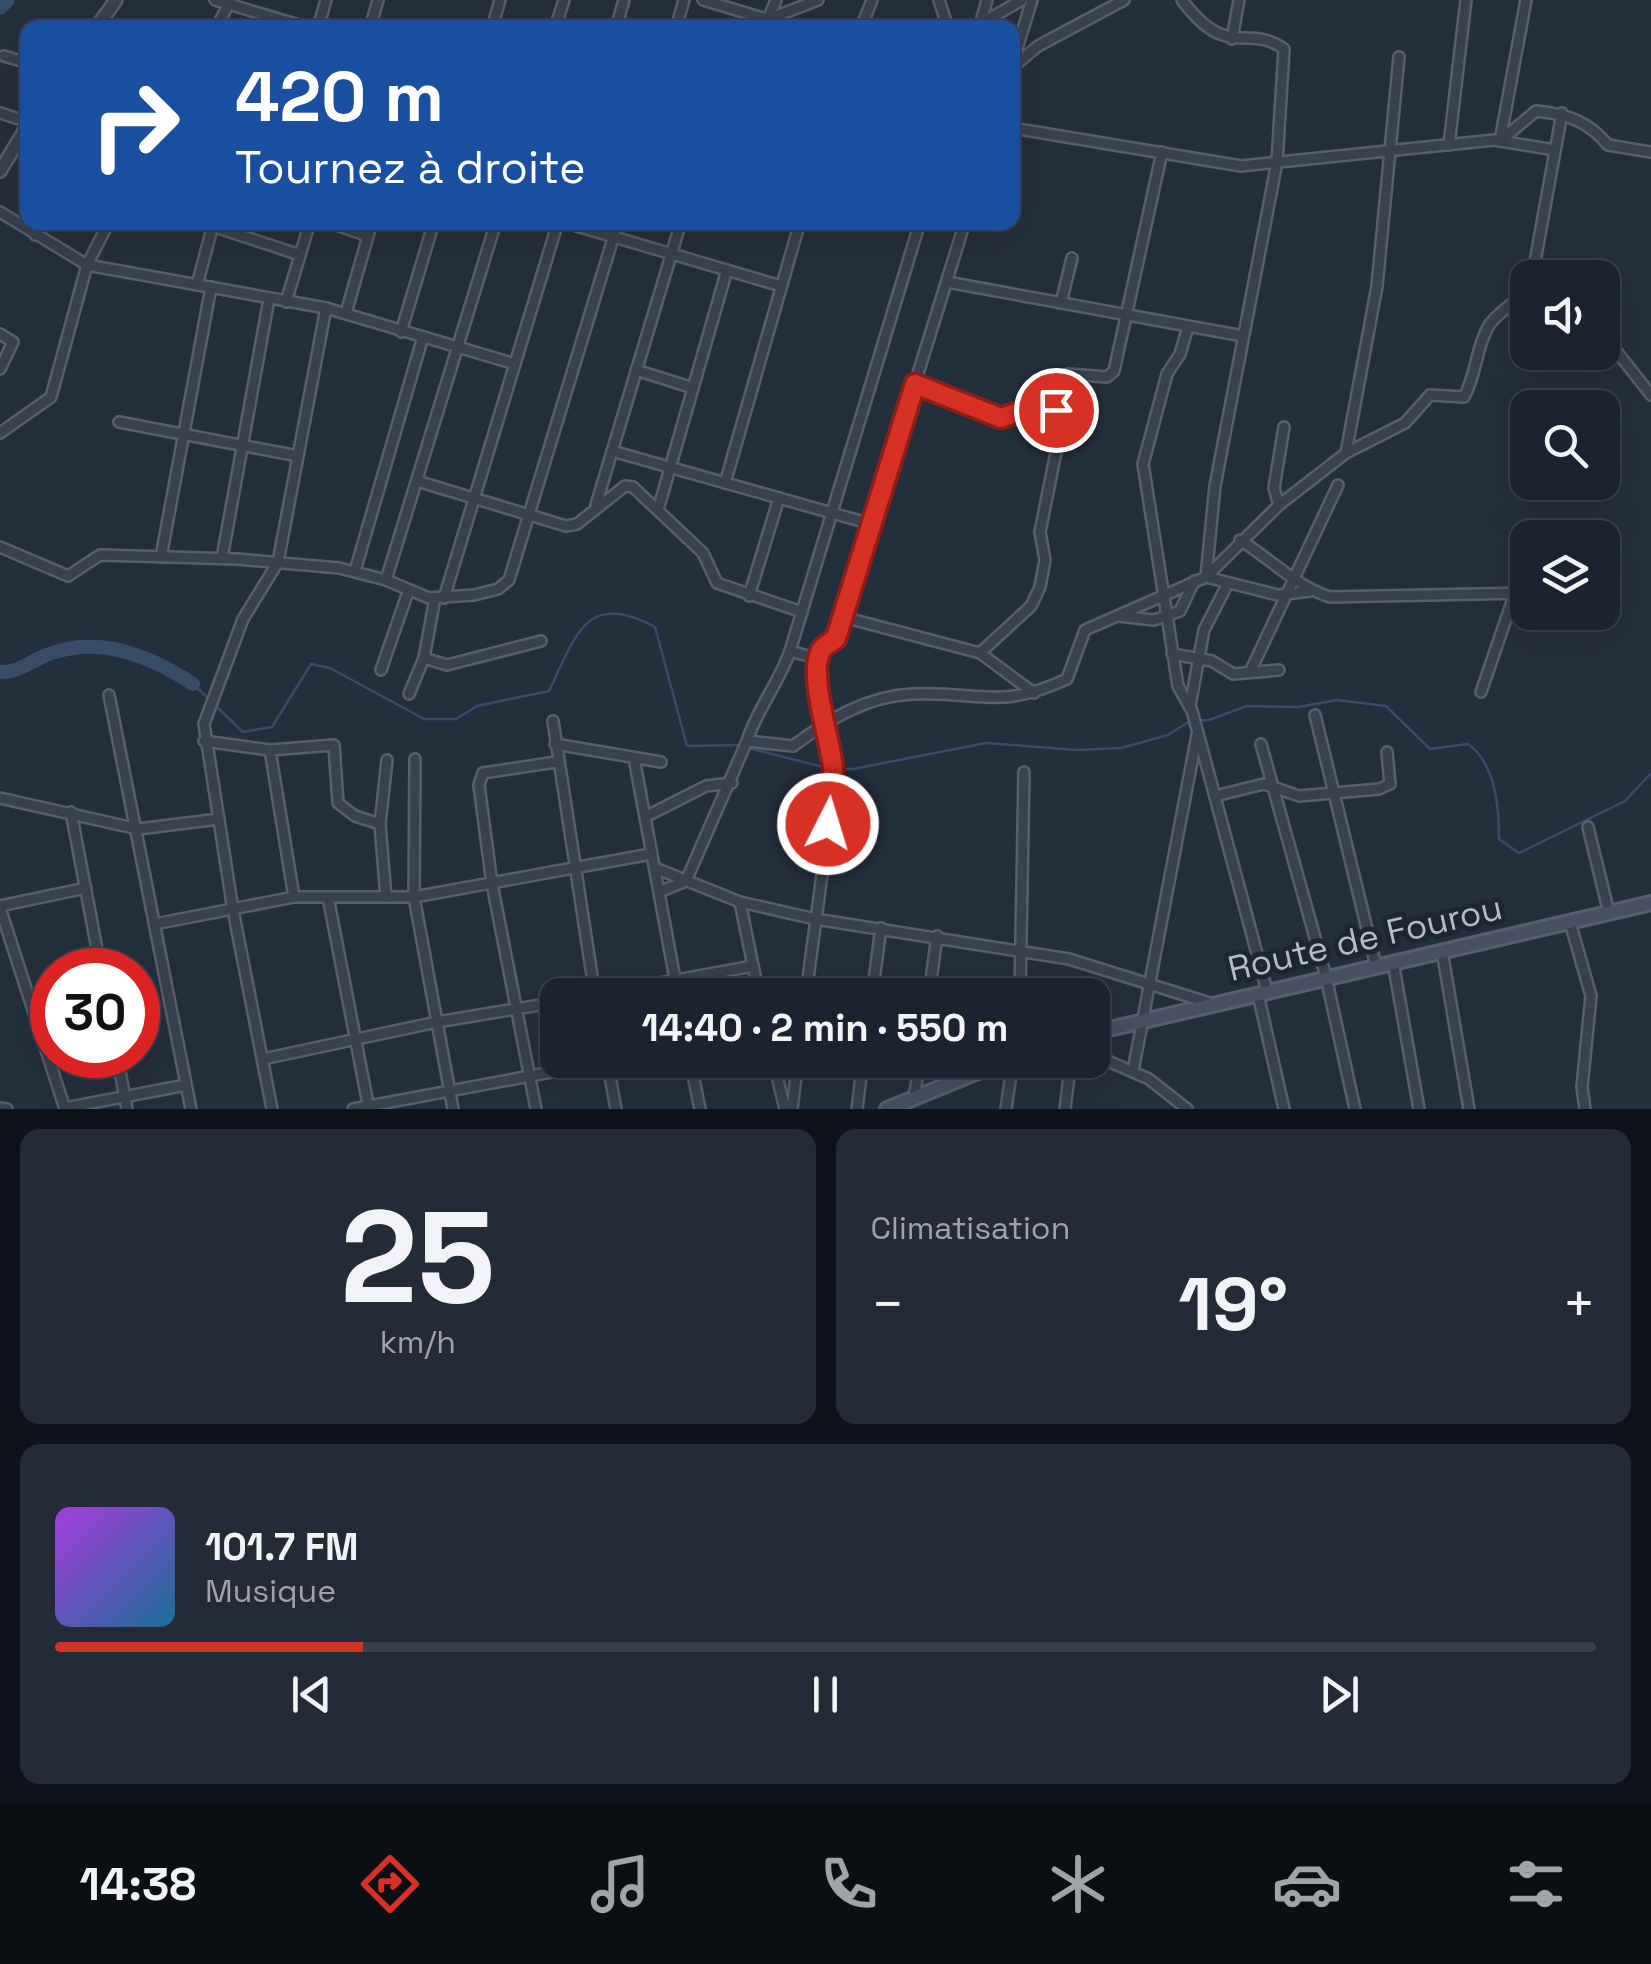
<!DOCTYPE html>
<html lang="fr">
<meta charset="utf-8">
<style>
body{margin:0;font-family:"Space Grotesk",sans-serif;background:#242b36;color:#f1f3f6;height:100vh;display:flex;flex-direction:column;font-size:38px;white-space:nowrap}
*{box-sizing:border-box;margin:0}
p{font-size:32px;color:#a0a4aa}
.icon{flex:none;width:55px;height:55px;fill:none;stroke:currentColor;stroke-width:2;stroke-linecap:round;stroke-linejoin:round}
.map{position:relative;height:1109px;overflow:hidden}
.sheet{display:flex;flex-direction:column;gap:20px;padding:20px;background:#0f1319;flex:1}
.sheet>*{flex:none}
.banner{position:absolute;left:20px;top:20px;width:1000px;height:210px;border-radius:20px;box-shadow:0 10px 40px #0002,0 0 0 2px #39404a;background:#1a4fa0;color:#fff;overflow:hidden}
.buttons{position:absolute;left:1510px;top:260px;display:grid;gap:20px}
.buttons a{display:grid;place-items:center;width:110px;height:110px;border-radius:20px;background:#1b232e;box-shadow:0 10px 40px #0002,0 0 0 2px #39404a;font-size:50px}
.speed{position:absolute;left:30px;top:948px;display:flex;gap:20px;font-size:50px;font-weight:700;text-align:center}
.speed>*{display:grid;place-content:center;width:130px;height:130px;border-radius:50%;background:#1b232e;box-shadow:0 10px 40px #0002,0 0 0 2px #39404a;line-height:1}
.speed .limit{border:15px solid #d22;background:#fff;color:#111}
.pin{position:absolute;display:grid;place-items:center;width:85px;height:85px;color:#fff;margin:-42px;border:5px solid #fff;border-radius:50%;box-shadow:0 2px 10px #0007}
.me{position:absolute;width:110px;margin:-55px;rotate:5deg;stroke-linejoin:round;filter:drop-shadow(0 0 8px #0008)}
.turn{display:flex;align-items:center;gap:35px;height:210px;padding:0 50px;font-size:45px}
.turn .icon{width:130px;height:130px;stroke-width:2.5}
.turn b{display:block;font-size:70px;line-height:85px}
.big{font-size:75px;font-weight:600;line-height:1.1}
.sheet .widget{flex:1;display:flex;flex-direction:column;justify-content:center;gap:15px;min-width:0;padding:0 35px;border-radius:20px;background:#242b36}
.sheet .dial{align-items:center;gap:0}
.dial b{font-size:130px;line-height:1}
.song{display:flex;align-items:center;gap:30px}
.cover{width:120px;height:120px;border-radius:15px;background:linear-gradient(135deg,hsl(280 70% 55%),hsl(200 70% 35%))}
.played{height:10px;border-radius:5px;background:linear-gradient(90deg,#d93025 20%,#39404a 20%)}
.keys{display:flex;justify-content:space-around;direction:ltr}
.heat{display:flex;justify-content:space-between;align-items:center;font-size:55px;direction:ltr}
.sheet .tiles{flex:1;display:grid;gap:20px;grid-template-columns:1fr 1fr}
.widget:last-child{grid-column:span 2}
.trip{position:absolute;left:540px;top:978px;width:570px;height:100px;border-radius:20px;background:#1b232e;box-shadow:0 10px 40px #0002,0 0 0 2px #39404a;font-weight:600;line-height:100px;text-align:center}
.dock{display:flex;height:160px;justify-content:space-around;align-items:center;background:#0b0e12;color:#a0a4aa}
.dock .icon{width:70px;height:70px}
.dock .selected{color:#d93025}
.dock b{font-size:45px;color:#f1f3f6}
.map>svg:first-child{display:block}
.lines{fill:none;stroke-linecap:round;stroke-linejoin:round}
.stream{stroke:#394c67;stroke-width:2.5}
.river{stroke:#394c67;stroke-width:14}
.minor-casing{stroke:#565f6c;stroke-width:14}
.tertiary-casing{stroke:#565f6c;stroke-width:16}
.secondary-casing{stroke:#565f6c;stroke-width:18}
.minor{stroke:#38414e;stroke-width:9}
.tertiary{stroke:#38414e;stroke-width:11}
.secondary{stroke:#465061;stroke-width:12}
.route-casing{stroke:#8d1f18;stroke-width:25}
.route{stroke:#d93025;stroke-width:18}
.labels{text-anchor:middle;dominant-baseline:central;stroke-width:10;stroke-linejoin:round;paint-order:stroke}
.street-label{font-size:35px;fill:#b4bcc9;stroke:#1d2633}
</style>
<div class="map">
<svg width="1651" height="1109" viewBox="0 0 1651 1109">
<rect width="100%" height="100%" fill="#242f3e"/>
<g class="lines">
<!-- stream -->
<g class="stream">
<polyline points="193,684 211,701"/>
<path d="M216,706L243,732L272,727L311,664L330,668L424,719H456L477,706L549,691C576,635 586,590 655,627L687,746L740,745"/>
<polyline points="748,748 827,768"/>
<path d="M835,769H853L986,743L1076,750L1121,748L1168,735L1190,721L1209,720L1247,706L1298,707L1337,700L1386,706L1430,749L1468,744C1496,764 1499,808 1499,839L1519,853L1625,801L1651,773"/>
</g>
<!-- river -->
<g class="river">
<polyline points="0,8 8,0"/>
<path d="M0,672C17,673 28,663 44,656C97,634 149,655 193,684"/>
</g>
<defs>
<g id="minor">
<polyline points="215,0 309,28"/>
<polyline points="703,0 796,28"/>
<polyline points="939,0 948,28"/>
<path d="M1182,0C1228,62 1246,22 1284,49L1277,162L1215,486L1206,577L1278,595L1310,591"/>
<polyline points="771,18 818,0"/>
<polyline points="768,19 776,0"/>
<polyline points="980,24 1022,0"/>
<polyline points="980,25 987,0"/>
<polyline points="216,28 231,0"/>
<polyline points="318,28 326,0"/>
<polyline points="370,28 378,0"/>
<polyline points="492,28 500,0"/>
<polyline points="555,28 564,0"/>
<polyline points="616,28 624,0"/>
<polyline points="676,28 684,0"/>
<polyline points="861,28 872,0"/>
<polyline points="1232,39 1239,0"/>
<polyline points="4,56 28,63"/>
<polyline points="1012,65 1032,0"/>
<polyline points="1012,68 1038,46 1124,0"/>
<polyline points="0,113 28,122"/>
<polyline points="1012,128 1241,166 1494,140 1555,150"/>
<path d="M1500,141L1536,111C1567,114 1588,121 1608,145L1651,152"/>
<polyline points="1500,141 1526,0"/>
<polyline points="1449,145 1466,0"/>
<polyline points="0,212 87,265 326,308 515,364"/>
<polyline points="200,222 300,255"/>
<polyline points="327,222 368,236"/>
<polyline points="563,222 781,286"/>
<polyline points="35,235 43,222"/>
<polyline points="1532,278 1562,113"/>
<polyline points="947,282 1243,336"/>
<polyline points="197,285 213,225"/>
<polyline points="286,302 310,222"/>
<polyline points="1061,303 1072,258"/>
<polyline points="346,313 372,222"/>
<polyline points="1188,327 1180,354 1167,374 1143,464 1178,686 1192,711 1267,991"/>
<polyline points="401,332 434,222"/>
<polyline points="1602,333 1651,395"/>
<polyline points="0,334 13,342 0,369"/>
<polyline points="636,370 693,388"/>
<polyline points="915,384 1001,417 1031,407 1056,410"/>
<polyline points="119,422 298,456"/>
<polyline points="0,433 51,397 87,265 109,222"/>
<polyline points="612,451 871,524"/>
<polyline points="1346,453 1377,286 1399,57"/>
<polyline points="417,481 566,526 577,524 625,486 633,487 703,553 717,583 802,612"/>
<polyline points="725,483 800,222"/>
<polyline points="596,505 681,222"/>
<polyline points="1279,505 1274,488 1284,427"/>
<polyline points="658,510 727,270"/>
<path d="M1240,540C1269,558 1299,588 1330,597L1528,593"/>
<polyline points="0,547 68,576 100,555 237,559 339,568 386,580 429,598 474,595 498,589 509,580 618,222"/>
<polyline points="161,557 211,287"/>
<polyline points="222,558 269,299"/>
<polyline points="355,571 422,340"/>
<polyline points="386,580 496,222"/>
<polyline points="749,596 779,498"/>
<polyline points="444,598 558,222"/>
<polyline points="1118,616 1154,620 1180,611 1194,581"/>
<polyline points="843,617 980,653 1034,693"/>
<polyline points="790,651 819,659"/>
<polyline points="980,653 1031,606 1040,587 1045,560 1040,532 1058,442 1056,379 1068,374 1107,377 1114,371 1162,152"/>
<polyline points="1172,654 1212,661 1233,674 1279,670"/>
<polyline points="424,658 447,665 541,641"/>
<polyline points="381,670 408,592"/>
<polyline points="1250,672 1338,485"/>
<polyline points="1481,692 1515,593"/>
<polyline points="409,694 424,658 435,598"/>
<polyline points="109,695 191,1109"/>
<polyline points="1190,706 1204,630 1228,583"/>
<polyline points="1315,715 1376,966"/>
<polyline points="553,721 595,995"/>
<polyline points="204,741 270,750 334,745 338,803 355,816 380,824"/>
<path d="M747,741C757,709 779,683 790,651L920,222"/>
<polyline points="555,744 661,762"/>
<polyline points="1261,744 1326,977 1355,1109"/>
<polyline points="270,750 294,897"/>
<polyline points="634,758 678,995"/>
<polyline points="415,759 414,897 453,1109"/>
<polyline points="1215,796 1264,784 1299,796 1379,789 1390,784 1387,752"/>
<polyline points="0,798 138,829 219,819"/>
<polyline points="71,812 101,970"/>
<polyline points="645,817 706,786 732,783"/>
<polyline points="1588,827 1609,913"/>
<polyline points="655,868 740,902 815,919 1069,959 1213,1004"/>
<path d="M659,892L686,881L747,741L793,746C830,719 866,696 913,694C981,691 997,711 1067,679L1085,630L1206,577L1279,505L1346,453L1405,423L1430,395L1464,397C1476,376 1476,348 1488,327C1498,310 1518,304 1528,286"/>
<polyline points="328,897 369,1109"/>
<polyline points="386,897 380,824 387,760"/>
<polyline points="740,902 759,995"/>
<polyline points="0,906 86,888"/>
<polyline points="0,908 65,1109"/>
<polyline points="1570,922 1591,996 1582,1087 1585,1109"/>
<polyline points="155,924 294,897 414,897 651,854"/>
<polyline points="1442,951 1469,1109"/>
<polyline points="1393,962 1419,1109"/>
<polyline points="1258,994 1284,1109"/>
<polyline points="595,995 753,966"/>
<path d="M806,995C813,936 823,878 828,819C830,802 835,782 832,766C829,742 806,663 824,647C828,643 833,642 836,638L965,222"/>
<polyline points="872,995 881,928"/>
<polyline points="929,995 937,936"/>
<polyline points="1020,995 1024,772"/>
<polyline points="1092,1054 1149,1079 1187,1109"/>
<polyline points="117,1055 127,1109"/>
<polyline points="263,1059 437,1022 558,1002"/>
<polyline points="607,1060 616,1109"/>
<polyline points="690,1060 700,1109"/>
<polyline points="773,1060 785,1109"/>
<polyline points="1133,1071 1197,735"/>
<polyline points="914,1098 920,1060"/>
<polyline points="0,1108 7,1109"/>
<polyline points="65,1108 186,1085"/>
<polyline points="272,1109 233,910 204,724 243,619 278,562 326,308"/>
<polyline points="353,1109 616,1060"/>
<polyline points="536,1109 492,884 479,785 483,773 556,762"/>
<polyline points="792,1109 798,1060"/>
<polyline points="857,1109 863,1060"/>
<polyline points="1006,1109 1013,1060"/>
<polyline points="1065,1109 1071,1060"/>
</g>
<g id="tertiary">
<polyline points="96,28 116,0"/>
<polyline points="0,171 28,125"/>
</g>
<g id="secondary">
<polyline points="1092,1033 1651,903"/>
<polyline points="887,1109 1008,1060"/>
</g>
</defs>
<!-- minor casing -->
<use href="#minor" class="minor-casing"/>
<!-- tertiary casing -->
<use href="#tertiary" class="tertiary-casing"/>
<!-- secondary casing -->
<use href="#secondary" class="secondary-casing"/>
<!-- minor -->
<use href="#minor" class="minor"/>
<!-- tertiary -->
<use href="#tertiary" class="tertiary"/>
<!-- secondary -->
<use href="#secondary" class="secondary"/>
</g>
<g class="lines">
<defs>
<path id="route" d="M828,824C830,806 834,786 833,769C832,744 804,665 824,647C828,643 833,642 836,638L915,384L1001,418L1031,408L1056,410"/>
</defs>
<!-- route casing -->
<use href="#route" class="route-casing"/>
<!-- route -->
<use href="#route" class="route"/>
</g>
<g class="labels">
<!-- street labels -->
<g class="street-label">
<text transform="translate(1365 938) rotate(-13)">Route de Fourou</text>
</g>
</g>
</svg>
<div class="buttons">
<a><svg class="icon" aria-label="sound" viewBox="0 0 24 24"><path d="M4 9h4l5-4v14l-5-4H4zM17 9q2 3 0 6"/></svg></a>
<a><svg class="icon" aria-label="search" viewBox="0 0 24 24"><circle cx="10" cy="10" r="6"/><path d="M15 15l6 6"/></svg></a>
<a><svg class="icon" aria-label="layers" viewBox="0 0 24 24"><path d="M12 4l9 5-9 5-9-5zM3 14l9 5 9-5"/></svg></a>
</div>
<div class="speed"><div class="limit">30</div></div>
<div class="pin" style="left:1056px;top:410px;background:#d93025"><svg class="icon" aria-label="arrive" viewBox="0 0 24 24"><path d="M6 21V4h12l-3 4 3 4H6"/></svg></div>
<svg class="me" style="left:828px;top:824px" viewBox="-20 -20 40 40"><circle r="17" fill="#d93025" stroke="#fff" stroke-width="3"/><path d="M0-11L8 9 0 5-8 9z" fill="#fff"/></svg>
<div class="trip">14:40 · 2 min · 550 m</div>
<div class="banner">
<div class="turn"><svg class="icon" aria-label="right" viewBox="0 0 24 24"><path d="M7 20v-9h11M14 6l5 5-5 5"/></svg><div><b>420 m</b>Tournez à droite</div></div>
</div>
</div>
<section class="sheet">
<div class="tiles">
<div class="widget dial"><b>25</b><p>km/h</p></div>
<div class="widget"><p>Climatisation</p>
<div class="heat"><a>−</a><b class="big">19°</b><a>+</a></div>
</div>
<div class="widget">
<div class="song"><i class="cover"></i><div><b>101.7 FM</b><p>Musique</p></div></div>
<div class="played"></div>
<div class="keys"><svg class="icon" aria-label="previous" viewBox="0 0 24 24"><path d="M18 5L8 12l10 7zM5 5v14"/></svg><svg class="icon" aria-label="pause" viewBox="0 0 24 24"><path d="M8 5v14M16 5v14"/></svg><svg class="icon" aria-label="next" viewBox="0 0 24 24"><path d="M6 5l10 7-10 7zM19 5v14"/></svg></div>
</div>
</div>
</section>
<nav class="dock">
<b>14:38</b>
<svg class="icon selected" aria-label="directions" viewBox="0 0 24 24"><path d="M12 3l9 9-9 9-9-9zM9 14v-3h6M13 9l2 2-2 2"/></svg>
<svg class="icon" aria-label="music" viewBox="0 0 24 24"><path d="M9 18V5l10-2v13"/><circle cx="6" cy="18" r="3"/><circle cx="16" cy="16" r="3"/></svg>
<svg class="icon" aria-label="phone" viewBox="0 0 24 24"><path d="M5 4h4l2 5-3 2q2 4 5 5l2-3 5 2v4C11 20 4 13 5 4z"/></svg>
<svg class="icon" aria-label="climate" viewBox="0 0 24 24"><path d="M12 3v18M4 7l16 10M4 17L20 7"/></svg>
<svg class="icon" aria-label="car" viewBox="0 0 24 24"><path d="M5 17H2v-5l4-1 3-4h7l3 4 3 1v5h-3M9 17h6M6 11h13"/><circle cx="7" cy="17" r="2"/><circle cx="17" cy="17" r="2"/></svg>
<svg class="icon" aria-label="filters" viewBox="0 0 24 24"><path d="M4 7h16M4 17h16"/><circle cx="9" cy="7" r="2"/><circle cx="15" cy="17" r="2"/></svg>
</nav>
